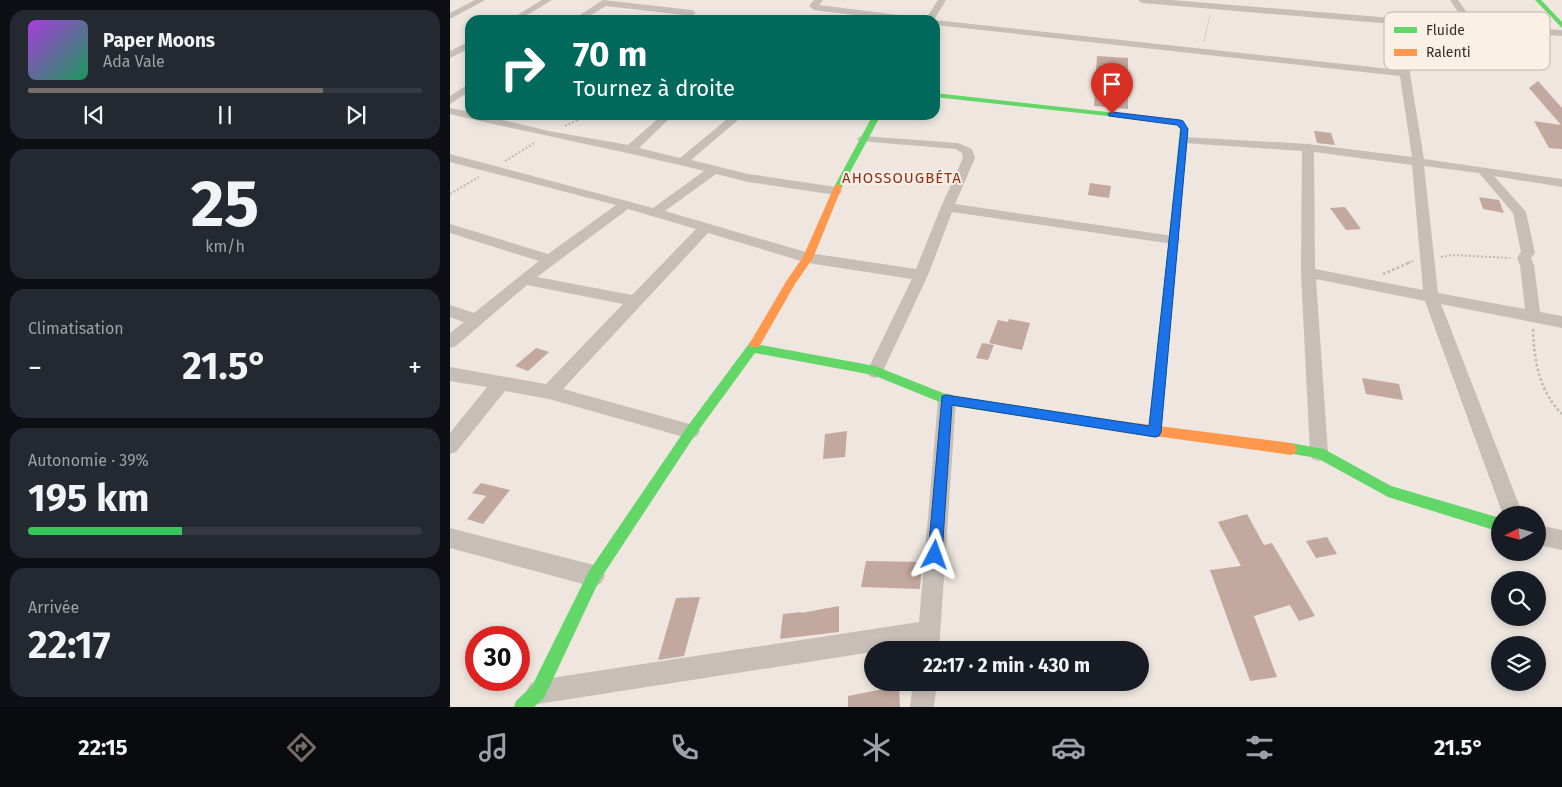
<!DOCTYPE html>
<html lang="fr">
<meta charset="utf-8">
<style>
body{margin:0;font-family:"Fira Sans",sans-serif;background:#242831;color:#f1f3f6;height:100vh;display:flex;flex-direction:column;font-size:19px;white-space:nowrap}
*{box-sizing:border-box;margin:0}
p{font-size:16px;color:#9ea1a6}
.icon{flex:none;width:28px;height:28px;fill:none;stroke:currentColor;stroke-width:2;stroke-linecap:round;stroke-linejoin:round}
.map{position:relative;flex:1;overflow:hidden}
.sheet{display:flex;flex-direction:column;gap:10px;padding:10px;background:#0d0f14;width:450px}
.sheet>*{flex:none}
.hud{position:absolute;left:15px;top:15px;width:475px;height:105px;border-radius:15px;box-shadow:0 2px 8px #0003;background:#00695c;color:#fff;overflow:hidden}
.needle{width:32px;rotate:264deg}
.fabs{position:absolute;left:1041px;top:506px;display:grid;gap:10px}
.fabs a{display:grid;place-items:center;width:55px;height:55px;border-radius:50%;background:#171b24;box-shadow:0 2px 8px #0003;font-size:25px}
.speed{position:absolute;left:15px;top:626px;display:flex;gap:10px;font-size:25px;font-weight:700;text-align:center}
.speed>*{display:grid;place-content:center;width:65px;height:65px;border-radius:50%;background:#171b24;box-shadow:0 2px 8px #0003;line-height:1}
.speed .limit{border:8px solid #d22;background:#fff;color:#111}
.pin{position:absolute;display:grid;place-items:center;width:42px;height:42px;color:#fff;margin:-51px -21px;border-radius:50% 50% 50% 0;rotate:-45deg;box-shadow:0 0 5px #0007}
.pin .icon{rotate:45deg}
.me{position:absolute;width:55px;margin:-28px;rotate:4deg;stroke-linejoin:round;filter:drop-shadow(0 0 4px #0008)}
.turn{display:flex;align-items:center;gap:18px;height:105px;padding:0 25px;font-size:22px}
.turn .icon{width:65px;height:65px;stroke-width:2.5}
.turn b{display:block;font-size:35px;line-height:42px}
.big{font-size:38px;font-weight:700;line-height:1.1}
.sheet .widget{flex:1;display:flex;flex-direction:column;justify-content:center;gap:8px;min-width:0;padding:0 18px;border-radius:15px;background:#242831}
.sheet .dial{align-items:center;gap:0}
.dial b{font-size:65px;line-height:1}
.song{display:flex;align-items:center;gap:15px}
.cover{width:60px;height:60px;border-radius:8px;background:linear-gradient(135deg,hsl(280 70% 55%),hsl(150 70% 35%))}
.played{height:5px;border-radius:2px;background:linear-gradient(90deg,#786c67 75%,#363941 75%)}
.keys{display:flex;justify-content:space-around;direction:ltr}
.heat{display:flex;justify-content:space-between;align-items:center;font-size:28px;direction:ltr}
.charge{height:8px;border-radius:4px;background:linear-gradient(90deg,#34c759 39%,#363941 0)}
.trip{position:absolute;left:414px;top:641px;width:285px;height:50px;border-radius:25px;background:#171b24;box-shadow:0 2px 8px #0003;font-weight:700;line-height:50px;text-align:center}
.menu{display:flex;height:80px;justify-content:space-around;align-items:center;background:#090b0e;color:#9ea1a6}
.menu .icon{width:35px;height:35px}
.menu .current{color:#786c67}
.menu b{font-size:22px;color:#f1f3f6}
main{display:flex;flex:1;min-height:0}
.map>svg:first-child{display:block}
.building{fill:#c3a89f}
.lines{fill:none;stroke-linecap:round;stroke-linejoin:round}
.path-far2{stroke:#bfb7b1;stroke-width:1;stroke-dasharray:1 1;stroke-linecap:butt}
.path-far1{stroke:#bfb7b1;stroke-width:2;stroke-dasharray:2 2;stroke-linecap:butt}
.path{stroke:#bfb7b1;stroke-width:2.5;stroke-dasharray:2.5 2.5;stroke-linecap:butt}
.street{fill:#c7beb8;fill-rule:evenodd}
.fast{fill:#63d668;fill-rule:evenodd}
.slow{fill:#ff974d;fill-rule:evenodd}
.route{fill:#1a73e8;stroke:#114b97}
.labels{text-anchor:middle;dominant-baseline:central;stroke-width:4;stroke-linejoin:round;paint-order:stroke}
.far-quarter-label{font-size:15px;letter-spacing:1px;fill:#8f2d17;stroke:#fbf0e6}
.key{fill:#fbf0e6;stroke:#c0b5ac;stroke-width:1}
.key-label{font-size:14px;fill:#382b26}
</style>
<main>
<section class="sheet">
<div class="widget">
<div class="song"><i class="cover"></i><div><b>Paper Moons</b><p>Ada Vale</p></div></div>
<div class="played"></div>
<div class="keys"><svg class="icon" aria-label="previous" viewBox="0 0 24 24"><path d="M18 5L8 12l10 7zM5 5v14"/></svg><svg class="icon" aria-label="pause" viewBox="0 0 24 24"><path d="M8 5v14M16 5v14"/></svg><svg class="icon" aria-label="next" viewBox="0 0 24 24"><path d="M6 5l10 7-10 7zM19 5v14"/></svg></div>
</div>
<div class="widget dial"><b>25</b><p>km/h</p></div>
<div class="widget"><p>Climatisation</p>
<div class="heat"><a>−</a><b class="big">21.5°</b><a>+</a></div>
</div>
<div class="widget"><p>Autonomie · 39%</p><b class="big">195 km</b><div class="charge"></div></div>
<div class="widget"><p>Arrivée</p><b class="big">22:17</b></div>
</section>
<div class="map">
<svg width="1112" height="707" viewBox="0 0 1112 707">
<rect width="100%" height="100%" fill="#eee6df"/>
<!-- building -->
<g class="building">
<polygon points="647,56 678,58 678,109 644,106"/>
<polygon points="1088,81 1112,108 1112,149 1099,148 1084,121 1111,125 1079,88"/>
<polygon points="864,131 881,133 885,145 867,143"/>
<polygon points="640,183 661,186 659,198 638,195"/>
<polygon points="1029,197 1049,200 1054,213 1033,209"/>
<polygon points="895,207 911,229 896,230 880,208"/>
<polygon points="559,319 580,323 572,350 539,343 548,320 558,322"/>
<polygon points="532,343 544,345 538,360 526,358"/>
<polygon points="86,348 99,352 78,371 65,366"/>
<polygon points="912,378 949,384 953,400 916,394"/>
<polygon points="397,431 395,457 373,459 375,434"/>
<polygon points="31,483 60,490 33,524 17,519 36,496 22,493"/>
<polygon points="797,514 814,545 822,543 865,616 849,621 840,605 804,616 827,677 800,681 760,570 791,566 768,522"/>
<polygon points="877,537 887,554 866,558 856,541"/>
<polygon points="416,561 472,562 470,589 411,587"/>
<polygon points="250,597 234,656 208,660 226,598"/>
<polygon points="389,606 389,632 330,639 333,614 351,612 351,613"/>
<polygon points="449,686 450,707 398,707 398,696"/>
</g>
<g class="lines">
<!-- path-far2 -->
<g class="path-far2">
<polyline points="754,41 760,15"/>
<polyline points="968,58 1007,63 1049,65"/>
</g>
<!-- path-far1 -->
<g class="path-far1">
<polyline points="115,126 138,115"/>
<polyline points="55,161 86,142"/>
<polyline points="0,194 29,177"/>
<polyline points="991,257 1002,255 1060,258"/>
<polyline points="958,263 963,261"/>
</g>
<!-- path -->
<g class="path">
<polyline points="933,274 961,262"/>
<path d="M1083,329C1084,361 1089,391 1112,414"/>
</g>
<!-- street -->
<g class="street">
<polygon points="25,0 35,0 0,19 0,13"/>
<polygon points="92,0 102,0 69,20 59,20"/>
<polygon points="153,0 242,10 246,13 242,16 156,6 132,20 122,20"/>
<polygon points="364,0 373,0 369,5 464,17 468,20 444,20 364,10 359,6"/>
<path d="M488,0H496L484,20L950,70L951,57L943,24L692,3L688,0H721L1016,24L1000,0H1008L1026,25L1112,30V36L952,25L961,57L960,74L974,159L1112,179V187L1044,176L1076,212L1085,253L1081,258L1084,265L1090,312L1112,316V328L991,304L1073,515H1053L975,301L866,279L878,453L876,459L869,461L862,459L860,453L851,273L852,151L734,143L728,140L734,137L858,144L962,157L950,76L485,25V20H475ZM864,152L962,165L973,290L865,269ZM974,166L1029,173L1063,213L1071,252L1067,258L1070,265L1075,309L988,293Z"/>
<polygon points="20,41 20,48 0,58 0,51"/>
<polygon points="20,83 20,91 0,104 0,96"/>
<path d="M0,108L20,112V115H31L99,131L178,145L212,115H223L189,148L230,158L282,115H294L241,160L298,174L386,187L392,191L390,194L386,195L298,182L266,174L215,211L359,253L466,269L491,207L513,158L512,153L506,149L409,141L407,139L409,137L413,136L508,143L522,149L525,158L505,204L723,236L728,237L730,240L728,243L723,244L502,212L478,275L433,371L431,376L425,378L419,376L417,371L462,279L358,263L258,233L113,389L247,426L250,431L247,436L241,439L99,399L55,391L6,452L0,454V433L37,387L0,381V367L96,384L173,304L77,285L6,346L0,348V333L14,322L0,317V305L24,313L89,261L0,233V224L98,254L166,205L0,162V154L203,208L254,171C170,150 84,134 0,114ZM178,209L246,229L182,295L87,277Z"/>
<polygon points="497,393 503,395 506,400 489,650 467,650 467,645 422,650 422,652 88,704 80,700 76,692 80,684 88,680 469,622 488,400 491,395"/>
<polygon points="1088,525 1112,530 1112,550 1088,545"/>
<polygon points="0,528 144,565 151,569 155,576 151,583 144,587 0,548"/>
<polygon points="463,682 487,682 484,707 460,707"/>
</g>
<!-- fast -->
<g class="fast">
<polygon points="1085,0 1091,0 1112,22 1112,28"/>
<polygon points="485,93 721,119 733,121 738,129 711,432 709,436 705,437 701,436 699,432 730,129 727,125 721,123 485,97"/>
<polygon points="423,115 431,115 392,187 391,189 385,189 384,187"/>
<polygon points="305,340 309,341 310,345 425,366 498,395 662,420 666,421 668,425 666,429 662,430 497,405 423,375 305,353 245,435 149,581 94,698 84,707 64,707 66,701 82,686 139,571 237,427 301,341"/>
<polygon points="841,443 874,449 941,486 1050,518 1050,532 938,497 867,458 837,453 835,449 837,445"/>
</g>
<!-- slow -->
<g class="slow">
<polygon points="388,184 392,187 363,258 345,284 309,347 301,347 299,344 301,341 337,280 353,257 384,187"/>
<polygon points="662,420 841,443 845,445 847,449 845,453 841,455 662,430 658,429 656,425 658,421"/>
</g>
</g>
<!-- route -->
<polygon class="route" points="662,112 730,120 733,121 738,129 711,432 709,436 705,437 502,405 492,555 490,560 485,562 480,560 478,555 492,396 496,395 699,426 731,129 727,125 659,116 658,114"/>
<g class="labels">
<!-- far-quarter labels -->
<g class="far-quarter-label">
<text x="452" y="178">AHOSSOUGBÉTA</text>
</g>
</g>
<!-- legend -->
<rect x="934" y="12" width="166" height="58" rx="8" class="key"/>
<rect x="944" y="27" width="23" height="6" fill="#63d668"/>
<rect x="944" y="49" width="23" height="7" fill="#ff974d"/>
<g class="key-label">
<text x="976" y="35">Fluide</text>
<text x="976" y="57">Ralenti</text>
</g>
</svg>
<div class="fabs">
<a><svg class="needle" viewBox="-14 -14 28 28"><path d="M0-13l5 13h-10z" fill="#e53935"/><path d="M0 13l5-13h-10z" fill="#9ea1a6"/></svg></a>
<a><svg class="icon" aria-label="search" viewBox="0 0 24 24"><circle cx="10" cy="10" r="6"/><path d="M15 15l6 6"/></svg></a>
<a><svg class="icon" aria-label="layers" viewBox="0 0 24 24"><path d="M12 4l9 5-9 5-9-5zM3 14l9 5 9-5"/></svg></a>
</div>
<div class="speed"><div class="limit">30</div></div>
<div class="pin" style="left:662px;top:114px;background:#d93025"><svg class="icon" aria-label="arrive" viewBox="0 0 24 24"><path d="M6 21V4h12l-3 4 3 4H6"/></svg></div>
<svg class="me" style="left:485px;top:555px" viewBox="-20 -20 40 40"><path d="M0-17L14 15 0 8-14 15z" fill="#1a73e8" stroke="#fff" stroke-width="4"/></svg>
<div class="trip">22:17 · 2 min · 430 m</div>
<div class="hud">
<div class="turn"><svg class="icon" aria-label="right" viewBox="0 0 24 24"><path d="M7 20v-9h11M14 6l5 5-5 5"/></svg><div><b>70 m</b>Tournez à droite</div></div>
</div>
</div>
</main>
<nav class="menu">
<b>22:15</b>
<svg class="icon current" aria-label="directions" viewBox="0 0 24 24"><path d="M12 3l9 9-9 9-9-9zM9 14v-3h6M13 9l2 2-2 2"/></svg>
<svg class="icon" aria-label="music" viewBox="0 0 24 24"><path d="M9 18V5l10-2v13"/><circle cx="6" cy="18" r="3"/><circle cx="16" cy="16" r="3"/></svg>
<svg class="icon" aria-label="phone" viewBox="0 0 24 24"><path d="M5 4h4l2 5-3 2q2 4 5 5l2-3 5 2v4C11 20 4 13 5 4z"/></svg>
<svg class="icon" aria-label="climate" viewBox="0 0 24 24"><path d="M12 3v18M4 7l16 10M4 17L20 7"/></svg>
<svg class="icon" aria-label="car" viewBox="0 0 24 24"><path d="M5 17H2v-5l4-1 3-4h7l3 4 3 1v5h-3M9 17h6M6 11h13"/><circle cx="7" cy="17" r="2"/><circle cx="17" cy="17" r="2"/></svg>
<svg class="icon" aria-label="filters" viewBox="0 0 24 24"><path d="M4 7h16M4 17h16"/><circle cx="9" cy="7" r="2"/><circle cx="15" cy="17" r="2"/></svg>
<b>21.5°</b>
</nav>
